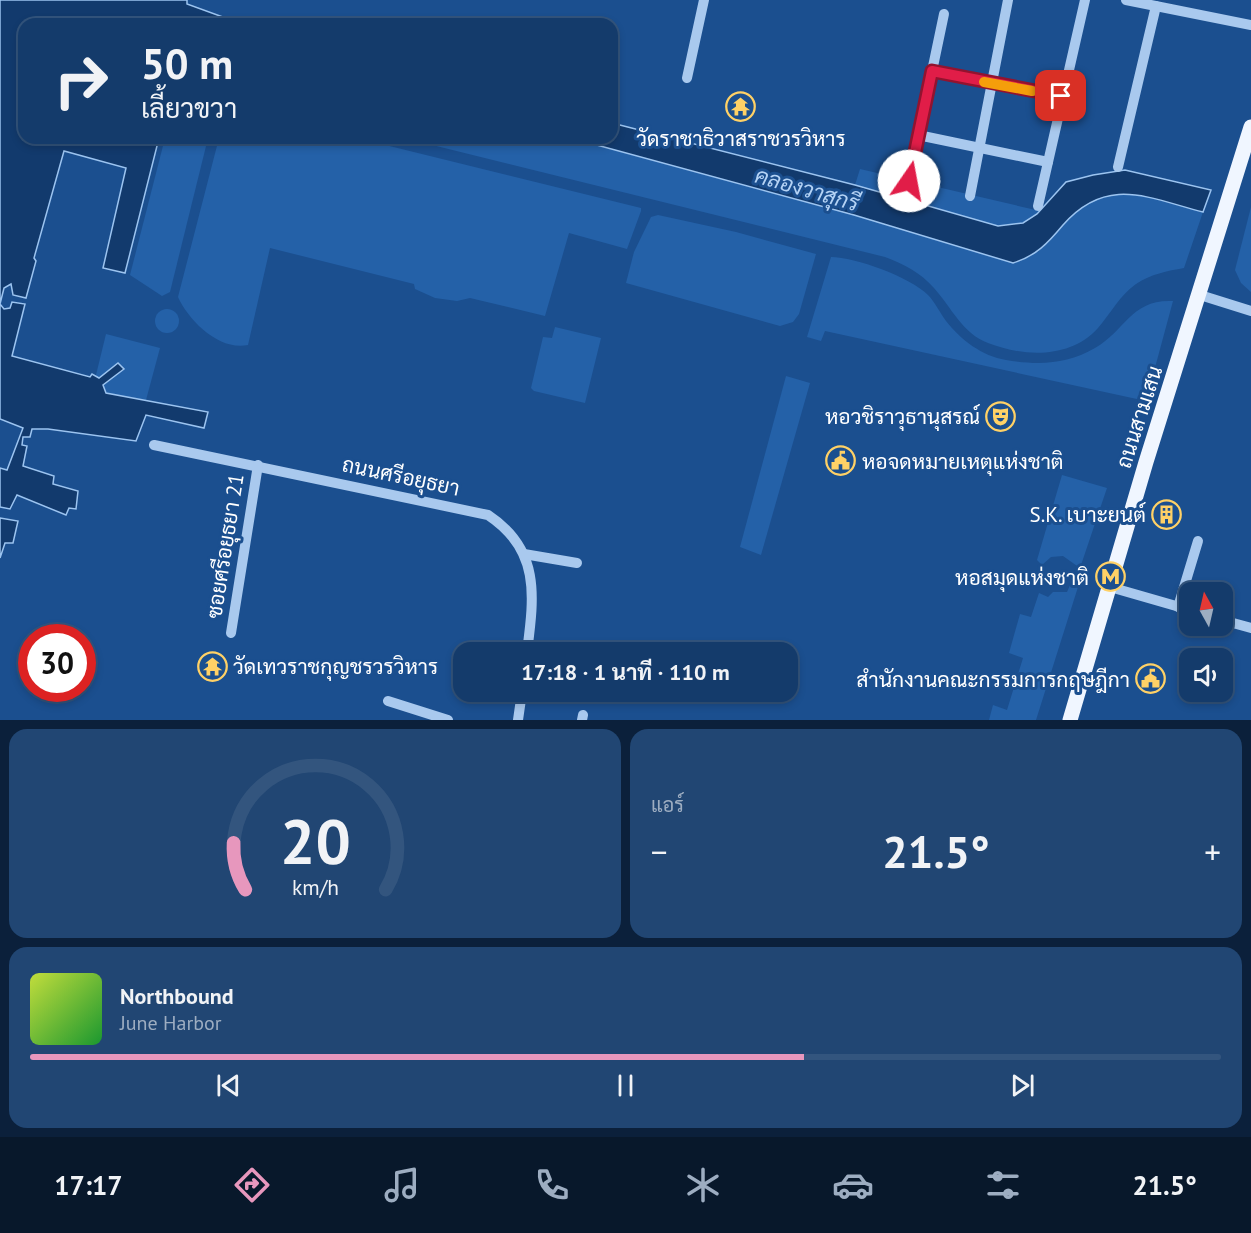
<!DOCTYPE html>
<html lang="th">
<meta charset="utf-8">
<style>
body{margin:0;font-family:"PT Sans",Sarabun,sans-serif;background:#214673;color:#f1f3f6;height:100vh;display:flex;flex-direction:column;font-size:22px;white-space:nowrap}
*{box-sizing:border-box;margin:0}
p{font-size:20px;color:#9dadc1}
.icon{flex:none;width:33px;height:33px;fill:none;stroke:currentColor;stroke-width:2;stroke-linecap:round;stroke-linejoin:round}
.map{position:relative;height:720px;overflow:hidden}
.side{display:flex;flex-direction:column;gap:9px;padding:9px;background:#0b203b;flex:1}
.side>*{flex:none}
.hud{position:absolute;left:18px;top:18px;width:600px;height:126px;border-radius:18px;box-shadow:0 3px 9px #0003,0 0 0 2px #33557e;background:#143b6b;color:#f1f3f6;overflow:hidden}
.needle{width:39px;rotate:352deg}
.controls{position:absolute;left:1179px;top:582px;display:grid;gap:12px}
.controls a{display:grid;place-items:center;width:54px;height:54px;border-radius:12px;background:#143b6b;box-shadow:0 3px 9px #0003,0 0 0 2px #33557e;font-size:30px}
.speed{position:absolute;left:18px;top:624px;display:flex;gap:12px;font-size:30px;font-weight:700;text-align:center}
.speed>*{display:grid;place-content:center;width:78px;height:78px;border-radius:50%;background:#143b6b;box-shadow:0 3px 9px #0003,0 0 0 2px #33557e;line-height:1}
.speed .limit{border:9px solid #d22;background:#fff;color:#111}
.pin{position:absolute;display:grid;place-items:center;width:51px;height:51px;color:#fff;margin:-26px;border-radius:12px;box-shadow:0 3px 9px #0006}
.me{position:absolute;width:66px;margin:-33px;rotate:12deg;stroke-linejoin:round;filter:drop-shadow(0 0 4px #0008)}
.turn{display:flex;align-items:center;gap:21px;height:126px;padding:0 24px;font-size:27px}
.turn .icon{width:78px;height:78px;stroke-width:2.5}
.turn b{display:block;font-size:42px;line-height:51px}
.big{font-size:45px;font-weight:700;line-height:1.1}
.side .card{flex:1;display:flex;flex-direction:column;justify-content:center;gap:9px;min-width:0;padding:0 21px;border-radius:18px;background:#214673}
.side .dial{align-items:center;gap:0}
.dial svg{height:156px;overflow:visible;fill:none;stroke:#33557e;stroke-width:7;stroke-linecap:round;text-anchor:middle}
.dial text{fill:#f1f3f6;stroke:none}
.song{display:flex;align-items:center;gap:18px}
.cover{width:72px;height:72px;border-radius:9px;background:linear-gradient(135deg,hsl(70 70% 55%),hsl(130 70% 35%))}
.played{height:6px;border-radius:3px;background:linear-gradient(90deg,#e797bd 65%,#33557e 65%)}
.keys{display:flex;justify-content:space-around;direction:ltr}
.heat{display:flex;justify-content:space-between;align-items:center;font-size:33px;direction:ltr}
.side .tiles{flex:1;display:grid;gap:9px;grid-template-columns:1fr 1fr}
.card:last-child{grid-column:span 2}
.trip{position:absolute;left:453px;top:642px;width:345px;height:60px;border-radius:18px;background:#143b6b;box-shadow:0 3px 9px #0003,0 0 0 2px #33557e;font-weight:700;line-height:60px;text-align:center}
.tabs{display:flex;height:96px;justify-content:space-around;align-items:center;background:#08182b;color:#9dadc1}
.tabs .icon{width:42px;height:42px}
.tabs .active{color:#e797bd}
.tabs b{font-size:27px;color:#f1f3f6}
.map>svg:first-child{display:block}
.green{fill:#2461a8}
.water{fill:#123a6d;stroke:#9cc4f0;stroke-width:1.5}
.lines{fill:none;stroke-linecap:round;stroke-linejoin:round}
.minor{stroke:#a9c9ee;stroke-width:10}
.major{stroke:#f0f6ff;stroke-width:15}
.route-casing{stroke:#92132f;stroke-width:15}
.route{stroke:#e11d48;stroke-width:10}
.slow{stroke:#f59e0b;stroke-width:10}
.labels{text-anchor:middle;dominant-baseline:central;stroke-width:6;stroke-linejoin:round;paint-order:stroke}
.poi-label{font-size:21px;fill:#fff;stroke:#1b4f8f;text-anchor:end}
.street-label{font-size:21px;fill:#fff;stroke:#1b4f8f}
.water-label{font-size:22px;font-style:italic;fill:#b5d3f5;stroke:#1b4f8f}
</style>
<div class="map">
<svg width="1251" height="720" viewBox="0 0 1251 720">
<rect width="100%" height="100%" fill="#1b4f8f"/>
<!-- green -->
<g class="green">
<polygon points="165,138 208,138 170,292 162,296 130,275"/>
<path d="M219,138H357L641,208V211L627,249L569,233L545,316L470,298L457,301L435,298L415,289L414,284L270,248L248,345C219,351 189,321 178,297Z"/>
<path d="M404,138H569L854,215L965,249L1038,252C1053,238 1065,219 1082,205C1115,179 1168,203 1203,212L1184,268C1167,271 1151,274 1136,284C1120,295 1111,313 1098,328C1070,359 1024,357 988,343C963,334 951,307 934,288C921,273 904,264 885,257Z"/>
<polygon points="860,169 1040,211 1023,223 998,226 855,185"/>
<polygon points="1251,207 1251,292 1241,283 1235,270"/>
<polygon points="658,215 736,232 816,254 799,314 793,322 780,326 626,283 634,252 651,217"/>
<path d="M831,257C855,257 910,277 928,295C935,302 940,313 946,321C961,340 982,356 1006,360C1038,365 1066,365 1095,348C1126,330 1131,299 1173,301L1146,401L825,331L821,341L807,337Z"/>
<circle cx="167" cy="321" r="12"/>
<polygon points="555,327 601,338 585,403 534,391 531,388 543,337 552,338"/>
<polygon points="106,334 160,348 146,400 106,393 96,375"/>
<polygon points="786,376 810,383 761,555 740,547"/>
<polygon points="1062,475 1107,488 1080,568 1063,556 1051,557 1042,565 1037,560"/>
<polygon points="1071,583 1078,587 1036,720 989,720 993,705 1007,710 1023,658 1009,653 1020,614 1031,617 1039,593 1048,597 1053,592 1067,592"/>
</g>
<!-- water -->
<g class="water">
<polygon points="0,0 187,0 187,4 242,24 125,24 122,21 118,24 24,24 24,138 159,138 125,273 103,268 126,168 64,151 34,258 36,261 26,298 13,295 11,284 4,288 0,304 4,309 10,308 12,302 25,304 12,356 90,377 92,374 99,378 118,363 124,369 103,385 106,393 208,412 204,428 146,415 136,441 48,429 32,429 30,437 23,437 22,445 27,446 23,466 54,476 53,484 78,491 76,509 69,508 66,515 17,495 10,509 0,507 0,468 7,470 23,428 0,419"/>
<path d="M612,123L855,185L998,226L1023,223L1037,214L1066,182L1093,175L1125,170L1211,190L1203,212C1148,198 1107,175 1063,225C1048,243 1036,256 1013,263L854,215L571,138H612Z"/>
<polygon points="0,518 18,521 13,543 5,543 0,558"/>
</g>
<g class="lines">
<!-- minor -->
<g class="minor">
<polyline points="1126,0 1251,25"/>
<polyline points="932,71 1061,96"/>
<polyline points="687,78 704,0"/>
<polyline points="918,135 1048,162"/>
<polyline points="1118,167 1156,6"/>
<polyline points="909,181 944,14"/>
<polyline points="970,196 1008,0"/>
<polyline points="1038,206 1085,0"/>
<polyline points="1200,295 1251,311"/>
<path d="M154,445L488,515C541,550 534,597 527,652"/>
<polyline points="524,554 577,563"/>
<polyline points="1110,587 1190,610"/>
<polyline points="1178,607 1198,541"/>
<polyline points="1222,620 1251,628"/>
<polyline points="231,633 258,465"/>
<polyline points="388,701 448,720"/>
<polyline points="518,720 522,692"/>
<polyline points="582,720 583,715"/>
</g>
<!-- major -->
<polyline class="major" points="1070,720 1146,462 1251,127"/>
</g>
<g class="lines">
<defs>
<polyline id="route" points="909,181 932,71 1061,96"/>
</defs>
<!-- route casing -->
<use href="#route" class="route-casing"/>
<!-- route -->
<use href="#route" class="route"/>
<!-- slow -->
<polyline class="slow" points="984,82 1032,91"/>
</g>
<!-- icons -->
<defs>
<symbol id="temple-ring" viewBox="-11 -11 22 22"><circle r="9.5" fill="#1b4f8f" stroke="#ffd166" stroke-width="1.5"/><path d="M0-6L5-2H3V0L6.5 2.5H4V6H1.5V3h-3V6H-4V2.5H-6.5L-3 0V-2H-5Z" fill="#ffd166"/></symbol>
<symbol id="theatre-ring" viewBox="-11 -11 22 22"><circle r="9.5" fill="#1b4f8f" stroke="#ffd166" stroke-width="1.5"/><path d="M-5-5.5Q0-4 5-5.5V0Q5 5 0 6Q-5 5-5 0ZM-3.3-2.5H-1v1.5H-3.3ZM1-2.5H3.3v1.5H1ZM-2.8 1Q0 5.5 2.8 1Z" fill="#ffd166"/></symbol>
<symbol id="civic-ring" viewBox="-11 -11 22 22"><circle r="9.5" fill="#1b4f8f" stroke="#ffd166" stroke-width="1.5"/><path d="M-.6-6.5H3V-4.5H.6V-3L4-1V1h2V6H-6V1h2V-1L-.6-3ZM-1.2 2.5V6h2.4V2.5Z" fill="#ffd166"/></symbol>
<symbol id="building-ring" viewBox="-11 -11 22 22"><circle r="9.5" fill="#1b4f8f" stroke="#ffd166" stroke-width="1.5"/><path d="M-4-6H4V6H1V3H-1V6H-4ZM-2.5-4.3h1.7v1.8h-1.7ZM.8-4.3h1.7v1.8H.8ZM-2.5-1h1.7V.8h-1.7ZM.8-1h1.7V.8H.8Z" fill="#ffd166"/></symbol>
<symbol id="metro-ring" viewBox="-11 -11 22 22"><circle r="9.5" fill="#1b4f8f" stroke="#ffd166" stroke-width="1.5"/><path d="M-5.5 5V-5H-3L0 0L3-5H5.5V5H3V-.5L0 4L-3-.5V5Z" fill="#ffd166"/></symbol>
</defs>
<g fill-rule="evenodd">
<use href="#temple-ring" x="724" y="90" width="33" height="33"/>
<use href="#theatre-ring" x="984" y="400" width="33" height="33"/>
<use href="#civic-ring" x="824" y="444" width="33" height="33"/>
<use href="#building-ring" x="1150" y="498" width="33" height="33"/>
<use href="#metro-ring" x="1094" y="560" width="33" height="33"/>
<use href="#temple-ring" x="196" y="650" width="33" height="33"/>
<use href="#civic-ring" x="1134" y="662" width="33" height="33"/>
</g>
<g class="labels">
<!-- poi labels -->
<g class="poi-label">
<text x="741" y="138" text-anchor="middle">วัดราชาธิวาสราชวรวิหาร</text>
<text x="980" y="416">หอวชิราวุธานุสรณ์</text>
<text x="862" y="461" text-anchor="start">หอจดหมายเหตุแห่งชาติ</text>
<text x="1146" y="514">S.K. เบาะยนต์</text>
<text x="1089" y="577">หอสมุดแห่งชาติ</text>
<text x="233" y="666" text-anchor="start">วัดเทวราชกุญชรวรวิหาร</text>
<text x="1130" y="679">สำนักงานคณะกรรมการกฤษฎีกา</text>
</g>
<!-- street labels -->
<g class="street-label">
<text transform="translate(1139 417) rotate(-72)">ถนนสามเสน</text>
<text transform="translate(401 476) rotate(12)">ถนนศรีอยุธยา</text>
<text transform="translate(225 546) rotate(-81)">ซอยศรีอยุธยา 21</text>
</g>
<!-- water labels -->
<g class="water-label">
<text transform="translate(807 189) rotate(16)">คลองวาสุกรี</text>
</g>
</g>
</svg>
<div class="controls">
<a><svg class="needle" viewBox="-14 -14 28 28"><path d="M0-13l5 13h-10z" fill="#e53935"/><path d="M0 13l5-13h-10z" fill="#9dadc1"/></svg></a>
<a><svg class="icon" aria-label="sound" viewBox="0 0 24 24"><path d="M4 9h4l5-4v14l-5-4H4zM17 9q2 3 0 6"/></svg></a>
</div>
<div class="speed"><div class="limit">30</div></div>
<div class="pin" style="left:1061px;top:96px;background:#d93025"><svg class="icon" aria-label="arrive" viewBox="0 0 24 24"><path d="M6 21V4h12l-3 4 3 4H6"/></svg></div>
<svg class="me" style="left:909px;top:181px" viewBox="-20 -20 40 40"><circle r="19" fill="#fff"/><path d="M0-13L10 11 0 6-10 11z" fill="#e11d48"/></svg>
<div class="trip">17:18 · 1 นาที · 110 m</div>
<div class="hud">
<div class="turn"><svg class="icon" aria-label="right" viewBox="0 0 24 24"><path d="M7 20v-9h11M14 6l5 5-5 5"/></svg><div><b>50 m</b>เลี้ยวขวา</div></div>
</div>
</div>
<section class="side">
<div class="tiles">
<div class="card dial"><svg viewBox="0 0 100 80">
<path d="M14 69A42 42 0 1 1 86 69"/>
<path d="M14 69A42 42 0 0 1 8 45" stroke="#e797bd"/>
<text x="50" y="56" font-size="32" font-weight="700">20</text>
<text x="50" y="72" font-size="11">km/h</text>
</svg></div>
<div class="card"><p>แอร์</p>
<div class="heat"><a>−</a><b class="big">21.5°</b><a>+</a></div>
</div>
<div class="card">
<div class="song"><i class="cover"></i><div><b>Northbound</b><p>June Harbor</p></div></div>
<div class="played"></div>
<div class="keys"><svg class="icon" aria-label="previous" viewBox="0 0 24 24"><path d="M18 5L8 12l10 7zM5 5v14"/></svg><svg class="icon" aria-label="pause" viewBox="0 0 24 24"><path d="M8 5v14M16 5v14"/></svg><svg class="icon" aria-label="next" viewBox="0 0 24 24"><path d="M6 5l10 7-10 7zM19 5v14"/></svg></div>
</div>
</div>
</section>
<nav class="tabs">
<b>17:17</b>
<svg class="icon active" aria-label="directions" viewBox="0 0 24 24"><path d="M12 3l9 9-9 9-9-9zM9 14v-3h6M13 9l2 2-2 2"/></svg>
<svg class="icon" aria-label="music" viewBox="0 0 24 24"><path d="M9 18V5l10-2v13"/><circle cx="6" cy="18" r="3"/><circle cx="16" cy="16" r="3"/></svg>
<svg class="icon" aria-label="phone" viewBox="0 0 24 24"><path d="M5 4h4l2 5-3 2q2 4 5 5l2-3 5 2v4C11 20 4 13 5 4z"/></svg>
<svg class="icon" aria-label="climate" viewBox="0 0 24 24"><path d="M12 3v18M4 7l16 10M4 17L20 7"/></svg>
<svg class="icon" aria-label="car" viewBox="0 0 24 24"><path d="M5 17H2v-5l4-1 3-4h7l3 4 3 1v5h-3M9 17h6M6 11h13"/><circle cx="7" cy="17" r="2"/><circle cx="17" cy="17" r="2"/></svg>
<svg class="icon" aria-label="filters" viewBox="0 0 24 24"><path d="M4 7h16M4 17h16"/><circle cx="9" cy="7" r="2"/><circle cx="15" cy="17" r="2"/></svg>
<b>21.5°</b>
</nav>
